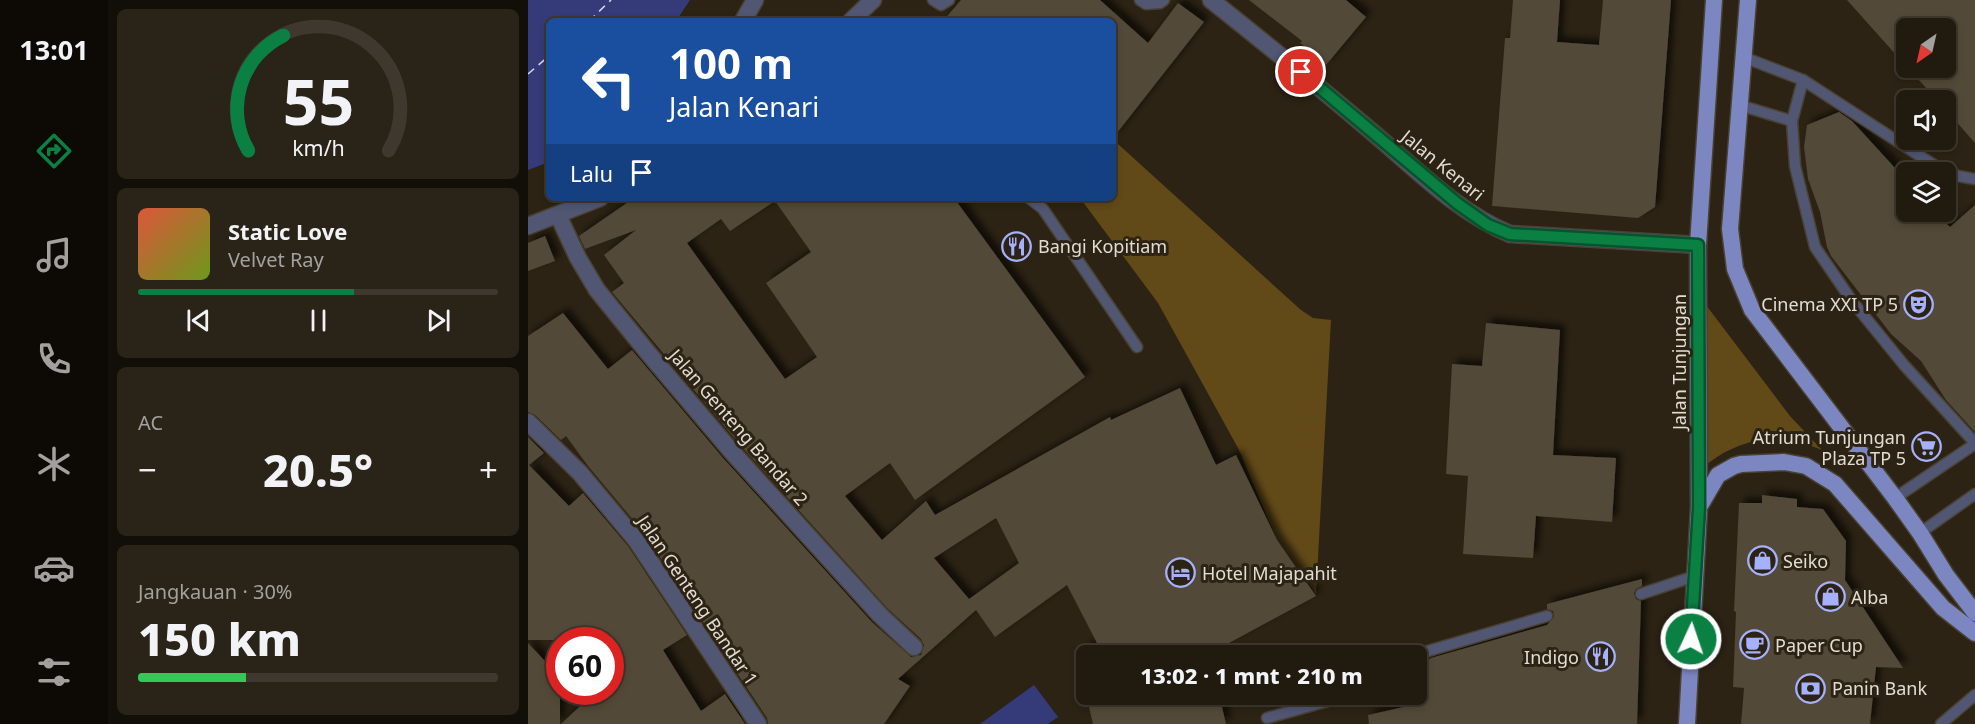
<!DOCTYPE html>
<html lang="id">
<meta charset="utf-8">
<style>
body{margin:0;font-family:"Noto Sans",sans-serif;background:#292318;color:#f1f3f6;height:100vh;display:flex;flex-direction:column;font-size:22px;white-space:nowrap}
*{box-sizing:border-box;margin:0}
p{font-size:20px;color:#a2a19e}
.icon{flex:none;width:33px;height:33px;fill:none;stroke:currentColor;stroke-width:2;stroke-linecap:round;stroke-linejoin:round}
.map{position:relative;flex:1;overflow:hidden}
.sheet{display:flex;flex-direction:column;gap:9px;padding:9px;background:#120e08;width:420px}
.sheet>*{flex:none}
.banner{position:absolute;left:18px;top:18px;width:570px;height:183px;border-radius:9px;box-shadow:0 3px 9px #0003,0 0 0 2px #3e382f;background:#1a4fa0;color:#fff;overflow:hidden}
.needle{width:39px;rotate:214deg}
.controls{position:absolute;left:1368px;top:18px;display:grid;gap:12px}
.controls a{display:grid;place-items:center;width:60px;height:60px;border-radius:9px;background:#211a0f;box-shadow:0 3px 9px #0003,0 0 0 2px #3e382f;font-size:30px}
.speed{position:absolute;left:18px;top:627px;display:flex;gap:12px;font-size:30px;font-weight:700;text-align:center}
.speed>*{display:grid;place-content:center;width:78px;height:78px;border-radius:50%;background:#211a0f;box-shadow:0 3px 9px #0003,0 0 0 2px #3e382f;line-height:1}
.speed .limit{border:9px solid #d22;background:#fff;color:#111}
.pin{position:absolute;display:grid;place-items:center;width:51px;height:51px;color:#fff;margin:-26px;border:3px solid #fff;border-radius:50%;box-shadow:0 2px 6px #0007}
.me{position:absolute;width:66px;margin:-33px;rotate:3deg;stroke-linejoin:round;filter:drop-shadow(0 0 4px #0008)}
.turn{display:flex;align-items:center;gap:21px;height:126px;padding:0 24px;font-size:27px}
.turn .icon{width:78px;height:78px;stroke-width:2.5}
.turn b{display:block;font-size:42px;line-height:51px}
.then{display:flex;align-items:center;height:57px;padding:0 24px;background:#0003;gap:12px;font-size:22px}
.big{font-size:45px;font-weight:800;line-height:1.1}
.sheet .card{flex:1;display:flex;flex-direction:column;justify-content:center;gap:9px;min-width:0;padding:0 21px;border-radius:9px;background:#292318}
.sheet .dial{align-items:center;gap:0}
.dial svg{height:156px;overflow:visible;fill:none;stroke:#3e382f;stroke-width:7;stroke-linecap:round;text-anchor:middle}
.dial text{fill:#f1f3f6;stroke:none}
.song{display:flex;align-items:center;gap:18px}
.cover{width:72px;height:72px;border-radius:9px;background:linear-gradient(135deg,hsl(10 70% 55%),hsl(80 70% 35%))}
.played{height:6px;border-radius:3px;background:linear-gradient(90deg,#0b8043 60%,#3e382f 60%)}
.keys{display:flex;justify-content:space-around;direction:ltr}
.heat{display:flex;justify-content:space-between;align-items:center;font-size:33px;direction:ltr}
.charge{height:9px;border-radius:4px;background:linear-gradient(90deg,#34c759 30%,#3e382f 0)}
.trip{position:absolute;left:548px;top:645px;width:351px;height:60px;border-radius:9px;background:#211a0f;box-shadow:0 3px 9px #0003,0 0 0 2px #3e382f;font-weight:800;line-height:60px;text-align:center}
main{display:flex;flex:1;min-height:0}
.menu{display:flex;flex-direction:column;width:108px;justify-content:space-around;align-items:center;background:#0d0a06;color:#a2a19e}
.menu .icon{width:42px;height:42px}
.menu .active{color:#0b8043}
.menu b{font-size:27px;color:#f1f3f6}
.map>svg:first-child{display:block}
.green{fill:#614918}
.water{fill:#353b79}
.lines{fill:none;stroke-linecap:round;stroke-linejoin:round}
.ferry{stroke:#d7dbee;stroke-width:1.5;stroke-dasharray:8 6;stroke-linecap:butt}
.building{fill:#524838;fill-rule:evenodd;filter:url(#shadow)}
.service-casing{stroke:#494132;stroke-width:13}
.minor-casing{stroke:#494132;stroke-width:19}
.tertiary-casing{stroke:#494132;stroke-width:19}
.primary-casing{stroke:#494132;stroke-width:19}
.service{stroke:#515673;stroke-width:10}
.minor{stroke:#515673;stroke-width:16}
.tertiary{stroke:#515673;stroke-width:16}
.primary{stroke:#7c86c1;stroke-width:16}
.route-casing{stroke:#07532c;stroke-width:15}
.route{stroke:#0b8043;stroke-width:10}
.labels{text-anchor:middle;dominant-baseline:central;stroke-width:6;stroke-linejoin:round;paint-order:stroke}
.street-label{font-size:18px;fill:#e2dcd2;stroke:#2c2314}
.poi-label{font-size:18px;fill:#e2dcd2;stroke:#2c2314;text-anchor:start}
</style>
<main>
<nav class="menu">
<b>13:01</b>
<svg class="icon active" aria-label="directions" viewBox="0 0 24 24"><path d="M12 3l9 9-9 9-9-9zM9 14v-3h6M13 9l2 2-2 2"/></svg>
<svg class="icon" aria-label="music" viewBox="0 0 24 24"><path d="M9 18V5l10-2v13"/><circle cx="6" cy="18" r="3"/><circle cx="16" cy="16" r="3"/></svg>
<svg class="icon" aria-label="phone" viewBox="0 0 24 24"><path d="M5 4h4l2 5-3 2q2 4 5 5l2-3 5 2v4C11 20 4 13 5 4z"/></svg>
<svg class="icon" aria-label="climate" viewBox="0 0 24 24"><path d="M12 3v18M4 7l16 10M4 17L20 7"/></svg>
<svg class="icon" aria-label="car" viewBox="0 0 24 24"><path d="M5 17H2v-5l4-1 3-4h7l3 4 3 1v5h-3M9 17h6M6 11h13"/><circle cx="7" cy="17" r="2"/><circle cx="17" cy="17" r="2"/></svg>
<svg class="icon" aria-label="filters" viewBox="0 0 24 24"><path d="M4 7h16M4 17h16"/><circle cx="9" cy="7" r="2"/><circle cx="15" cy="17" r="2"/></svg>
</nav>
<section class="sheet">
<div class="card dial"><svg viewBox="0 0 100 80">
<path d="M14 69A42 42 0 1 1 86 69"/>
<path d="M14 69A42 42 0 0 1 32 10" stroke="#0b8043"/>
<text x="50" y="56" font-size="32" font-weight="700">55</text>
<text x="50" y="72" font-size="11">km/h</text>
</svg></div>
<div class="card">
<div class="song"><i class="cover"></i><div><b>Static Love</b><p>Velvet Ray</p></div></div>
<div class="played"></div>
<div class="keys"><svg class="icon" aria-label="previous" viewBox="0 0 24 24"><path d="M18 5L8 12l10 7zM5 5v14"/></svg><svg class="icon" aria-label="pause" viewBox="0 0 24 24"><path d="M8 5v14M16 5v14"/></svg><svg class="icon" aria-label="next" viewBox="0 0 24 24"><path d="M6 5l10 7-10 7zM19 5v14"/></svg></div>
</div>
<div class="card"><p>AC</p>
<div class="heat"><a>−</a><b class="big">20.5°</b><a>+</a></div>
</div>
<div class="card"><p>Jangkauan · 30%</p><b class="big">150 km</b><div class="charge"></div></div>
</section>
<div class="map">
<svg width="1447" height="724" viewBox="0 0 1447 724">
<defs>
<filter id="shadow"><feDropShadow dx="5.5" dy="-5.5" stdDeviation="3" flood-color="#0009"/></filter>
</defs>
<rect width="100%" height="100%" fill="#2c2314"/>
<!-- green -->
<g class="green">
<polygon points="590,144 773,310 785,318 803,320 788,594 749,540 710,448 630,303 552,198 585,198 585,151"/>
<path d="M1178,305L1262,416L1294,450C1252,433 1216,436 1179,464Z"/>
</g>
<!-- water -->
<g class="water">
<polygon points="0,0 162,0 148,21 21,21 21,162 0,170"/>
<polygon points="506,685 530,717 520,724 452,724"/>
</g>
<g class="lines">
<!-- ferry -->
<g class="ferry">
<polyline points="61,21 83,0"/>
<polyline points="0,74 21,56"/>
</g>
</g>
<!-- building -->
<g class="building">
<polygon points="433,0 572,0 620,43 650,3 676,22 585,138 585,21 415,21"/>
<polygon points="721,0 818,0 838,17 798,65 772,43 774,41"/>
<polygon points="985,0 1032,0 1029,42 1071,45 1075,0 1143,0 1127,207 1110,218 964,206 977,38 982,38"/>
<polygon points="1319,0 1447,0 1447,143 1418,110 1418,100 1409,100 1380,68 1418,68 1418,28 1378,28 1378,66"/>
<polygon points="1311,112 1324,121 1378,180 1378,212 1407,212 1422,227 1447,205 1447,432 1418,400 1393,361 1363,334 1303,256 1299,247 1292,212 1280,179 1276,147 1279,125"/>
<path d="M106,198H426L557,377L387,500L362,463L317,496L354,540L398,501L407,515L582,417L583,420L652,388L688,465L708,455L749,540L788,596L677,656H559L557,647L570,645L539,585L467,637L448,610L370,679L382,686L356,724H240L239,718L116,533L60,466L38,436L33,440L7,415L0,412V336L35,313L80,369L104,350L196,459L344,622L383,657L393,655L396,645L393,639L359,608L212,445L84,292L96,283L76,255L108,230L57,249L51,236ZM247,201L283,252L238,283L289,357L257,379L159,243L193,219L202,231ZM468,518L491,563L441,599L406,558Z"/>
<polygon points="17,236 27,261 0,271 0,243"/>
<polygon points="958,323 1032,330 1025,455 1088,458 1084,522 1008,516 1005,558 935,554 940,476 918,474 924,364 954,366"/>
<polygon points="0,437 16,453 1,465 41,506 55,493 100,546 159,635 135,650 173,711 197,694 217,724 33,724 67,692 82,692 82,640 0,640"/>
<polygon points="1234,495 1269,499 1269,507 1295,509 1318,541 1317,580 1375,668 1348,667 1342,724 1213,724 1216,688 1205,687 1208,612 1206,611 1211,503 1234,503"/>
<polygon points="1114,579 1114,586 1108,589 1106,593 1108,599 1113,601 1109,724 841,724 840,715 889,704 888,669 903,658 1019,625 1026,617 1025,611 1019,609 1019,604"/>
<polygon points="0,643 32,677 32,724 0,724"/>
<polygon points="558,694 691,694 698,724 565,724"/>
</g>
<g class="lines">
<defs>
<g id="service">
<polyline points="405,0 413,5 421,0"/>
<polyline points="612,0 618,4 632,3 636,0"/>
<polyline points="1215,57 1275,80 1409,167 1430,176 1447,179"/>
<polyline points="1275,80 1264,121 1267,166 1287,247 1324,301 1376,365 1447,443"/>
<polyline points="1211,105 1264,121"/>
<polyline points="501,198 515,209 609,347"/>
<polyline points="1367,498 1447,444"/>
<polyline points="1392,533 1447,494"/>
<polyline points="1113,594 1167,576"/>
<polyline points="888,658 900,651 1019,616"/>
<polyline points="739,718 825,694"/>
<polyline points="1413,724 1447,695"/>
</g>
<g id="minor">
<path d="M683,0C737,43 790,86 843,131C887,168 929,212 982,234L1170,245"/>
<polyline points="215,21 227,0"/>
<polyline points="30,215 50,258 69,290 121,354 204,452 352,615 386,647"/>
<polyline points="0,422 52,473 108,540 230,724"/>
</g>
<g id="tertiary">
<polyline points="323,21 345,0"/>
<polyline points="0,226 72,198"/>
</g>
<g id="primary">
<polyline points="1220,0 1202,229 1207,269 1224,310 1367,498 1392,533 1418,575 1447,613"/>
<polyline points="1173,504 1190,475 1206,466 1213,464 1256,462 1278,466 1307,484 1415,608 1447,633"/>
<polyline points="1159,724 1171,508 1170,245 1186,0"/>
</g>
</defs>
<!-- service casing -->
<use href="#service" class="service-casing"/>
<!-- minor casing -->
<use href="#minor" class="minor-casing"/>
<!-- tertiary casing -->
<use href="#tertiary" class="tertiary-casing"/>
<!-- primary casing -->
<use href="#primary" class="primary-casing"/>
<!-- service -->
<use href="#service" class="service"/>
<!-- minor -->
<use href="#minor" class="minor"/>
<!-- tertiary -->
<use href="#tertiary" class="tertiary"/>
<!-- primary -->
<use href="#primary" class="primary"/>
</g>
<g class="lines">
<defs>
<polyline id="route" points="773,72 930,204 960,225 982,234 1170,245 1171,508 1163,639"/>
</defs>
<!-- route casing -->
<use href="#route" class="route-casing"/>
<!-- route -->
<use href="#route" class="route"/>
</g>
<!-- icons -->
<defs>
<symbol id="restaurant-ring" viewBox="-11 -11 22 22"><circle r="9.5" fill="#2c2314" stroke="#a5b1fc" stroke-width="1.5"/><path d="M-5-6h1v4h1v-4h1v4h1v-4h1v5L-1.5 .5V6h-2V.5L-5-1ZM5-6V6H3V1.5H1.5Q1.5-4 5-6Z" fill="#a5b1fc"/></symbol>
<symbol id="theatre-ring" viewBox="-11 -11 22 22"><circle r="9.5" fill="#2c2314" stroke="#a5b1fc" stroke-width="1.5"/><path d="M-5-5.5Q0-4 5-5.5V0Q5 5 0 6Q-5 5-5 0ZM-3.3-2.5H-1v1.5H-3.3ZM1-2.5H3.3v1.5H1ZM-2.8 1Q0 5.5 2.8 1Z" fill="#a5b1fc"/></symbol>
<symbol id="supermarket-ring" viewBox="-11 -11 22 22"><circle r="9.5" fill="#2c2314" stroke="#a5b1fc" stroke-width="1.5"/><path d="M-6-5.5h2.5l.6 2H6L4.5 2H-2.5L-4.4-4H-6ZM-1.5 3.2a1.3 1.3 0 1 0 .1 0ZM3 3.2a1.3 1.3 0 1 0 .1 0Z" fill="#a5b1fc"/></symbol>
<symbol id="shop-ring" viewBox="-11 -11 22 22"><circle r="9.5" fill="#2c2314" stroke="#a5b1fc" stroke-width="1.5"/><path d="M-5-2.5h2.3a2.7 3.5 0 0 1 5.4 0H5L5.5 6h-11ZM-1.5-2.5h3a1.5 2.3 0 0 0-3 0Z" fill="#a5b1fc"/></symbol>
<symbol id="hotel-ring" viewBox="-11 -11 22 22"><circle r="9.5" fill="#2c2314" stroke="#a5b1fc" stroke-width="1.5"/><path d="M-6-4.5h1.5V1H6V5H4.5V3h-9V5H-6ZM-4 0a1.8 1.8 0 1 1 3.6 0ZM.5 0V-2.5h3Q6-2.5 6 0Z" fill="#a5b1fc"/></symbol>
<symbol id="cafe-ring" viewBox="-11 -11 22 22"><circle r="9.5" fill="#2c2314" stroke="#a5b1fc" stroke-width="1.5"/><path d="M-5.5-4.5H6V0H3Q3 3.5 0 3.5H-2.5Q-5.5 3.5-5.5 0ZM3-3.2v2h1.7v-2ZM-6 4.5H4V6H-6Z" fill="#a5b1fc"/></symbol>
<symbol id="bank-ring" viewBox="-11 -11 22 22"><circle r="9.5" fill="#2c2314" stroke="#a5b1fc" stroke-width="1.5"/><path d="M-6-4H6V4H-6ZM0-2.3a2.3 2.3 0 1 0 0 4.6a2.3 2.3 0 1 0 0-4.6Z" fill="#a5b1fc"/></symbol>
</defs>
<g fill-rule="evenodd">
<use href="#restaurant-ring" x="472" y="230" width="33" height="33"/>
<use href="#theatre-ring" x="1374" y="288" width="33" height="33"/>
<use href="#supermarket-ring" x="1382" y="430" width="33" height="33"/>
<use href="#shop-ring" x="1218" y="544" width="33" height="33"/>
<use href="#hotel-ring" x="636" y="556" width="33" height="33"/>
<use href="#shop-ring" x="1286" y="580" width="33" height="33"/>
<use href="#cafe-ring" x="1210" y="628" width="33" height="33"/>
<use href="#restaurant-ring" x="1056" y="640" width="33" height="33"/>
<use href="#bank-ring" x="1266" y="672" width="33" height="33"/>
</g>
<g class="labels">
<!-- street labels -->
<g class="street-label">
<text transform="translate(915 165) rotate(39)">Jalan Kenari</text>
<text transform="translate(1151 362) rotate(-90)">Jalan Tunjungan</text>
<text transform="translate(211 427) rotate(49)">Jalan Genteng Bandar 2</text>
<text transform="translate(170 600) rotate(56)">Jalan Genteng Bandar 1</text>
</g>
<!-- poi labels -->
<g class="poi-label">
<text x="510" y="246">Bangi Kopitiam</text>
<text x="1370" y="304" text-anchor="end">Cinema XXI TP 5</text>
<text x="1378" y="437" text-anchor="end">Atrium Tunjungan<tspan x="1378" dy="21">Plaza TP 5</tspan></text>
<text x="1255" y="561">Seiko</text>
<text x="674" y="573">Hotel Majapahit</text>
<text x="1323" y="597">Alba</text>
<text x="1247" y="645">Paper Cup</text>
<text x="1051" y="657" text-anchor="end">Indigo</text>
<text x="1304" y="688">Panin Bank</text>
</g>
</g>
</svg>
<div class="controls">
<a><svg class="needle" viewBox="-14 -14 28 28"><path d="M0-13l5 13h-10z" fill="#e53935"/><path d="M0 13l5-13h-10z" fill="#a2a19e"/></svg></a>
<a><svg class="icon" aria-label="sound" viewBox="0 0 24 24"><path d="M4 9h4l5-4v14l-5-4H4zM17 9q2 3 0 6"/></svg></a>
<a><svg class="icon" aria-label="layers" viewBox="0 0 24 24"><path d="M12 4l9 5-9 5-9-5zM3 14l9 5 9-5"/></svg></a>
</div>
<div class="speed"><div class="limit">60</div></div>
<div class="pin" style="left:773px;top:72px;background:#d93025"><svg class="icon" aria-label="arrive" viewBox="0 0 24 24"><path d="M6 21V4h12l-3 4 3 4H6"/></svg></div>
<svg class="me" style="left:1163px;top:639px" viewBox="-20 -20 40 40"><circle r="17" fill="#0b8043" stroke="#fff" stroke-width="3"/><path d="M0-11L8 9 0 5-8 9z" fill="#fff"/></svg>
<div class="trip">13:02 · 1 mnt · 210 m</div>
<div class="banner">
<div class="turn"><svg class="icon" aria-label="left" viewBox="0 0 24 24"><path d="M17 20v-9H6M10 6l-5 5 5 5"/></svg><div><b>100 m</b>Jalan Kenari</div></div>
<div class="then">Lalu<svg class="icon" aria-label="arrive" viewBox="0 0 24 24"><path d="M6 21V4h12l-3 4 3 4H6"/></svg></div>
</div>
</div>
</main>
